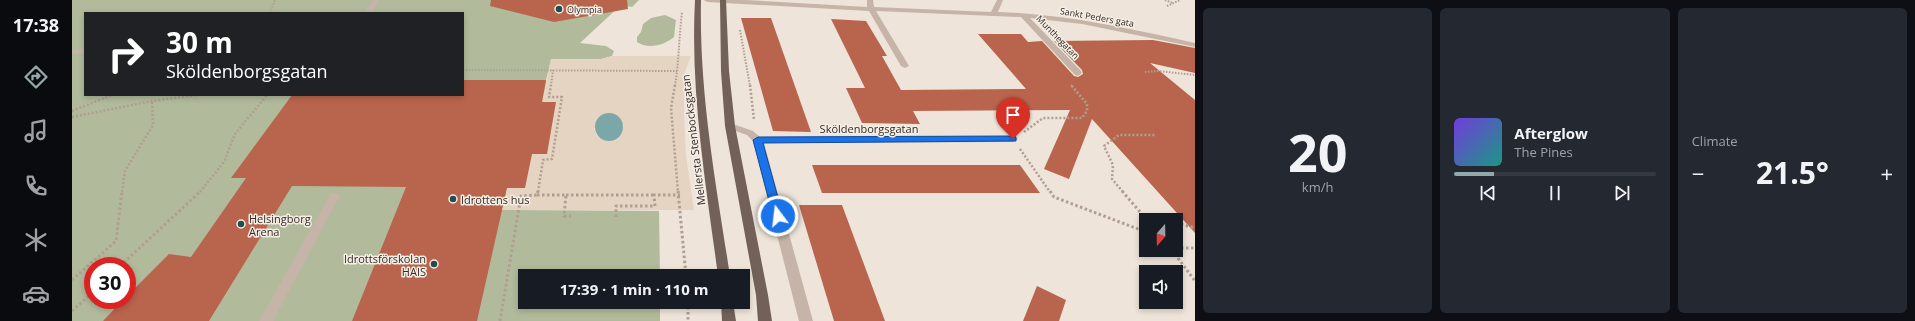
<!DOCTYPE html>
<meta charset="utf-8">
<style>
body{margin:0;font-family:"Open Sans",sans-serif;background:#242831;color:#f1f3f6;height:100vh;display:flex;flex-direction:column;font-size:15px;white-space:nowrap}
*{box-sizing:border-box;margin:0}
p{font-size:13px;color:#9ea1a6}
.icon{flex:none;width:22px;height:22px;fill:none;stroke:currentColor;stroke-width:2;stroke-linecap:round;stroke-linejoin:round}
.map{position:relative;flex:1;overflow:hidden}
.details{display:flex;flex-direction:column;gap:8px;padding:8px;background:#0d0f14;width:720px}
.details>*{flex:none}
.banner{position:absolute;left:12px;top:12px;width:380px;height:84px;border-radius:0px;box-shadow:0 2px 6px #0003;background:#202124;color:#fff;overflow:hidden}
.needle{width:26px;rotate:200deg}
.buttons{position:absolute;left:1067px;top:213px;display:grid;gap:8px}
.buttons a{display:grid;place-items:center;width:44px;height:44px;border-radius:0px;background:#171b24;box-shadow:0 2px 6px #0003;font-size:20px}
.speed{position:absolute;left:12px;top:257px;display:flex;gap:8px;font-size:20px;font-weight:700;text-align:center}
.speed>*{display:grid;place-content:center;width:52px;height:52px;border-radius:50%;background:#171b24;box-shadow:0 2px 6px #0003;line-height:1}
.speed .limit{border:6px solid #d22;background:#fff;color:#111}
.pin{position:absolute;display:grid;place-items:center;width:34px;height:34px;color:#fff;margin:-41px -17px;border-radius:50% 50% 50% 0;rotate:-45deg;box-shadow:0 0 4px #0007}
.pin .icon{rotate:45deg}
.me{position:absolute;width:44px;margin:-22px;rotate:345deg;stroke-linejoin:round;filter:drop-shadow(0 0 3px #0008)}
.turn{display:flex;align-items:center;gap:14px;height:84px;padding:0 16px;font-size:18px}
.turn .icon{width:52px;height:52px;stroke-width:2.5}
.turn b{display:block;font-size:28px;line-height:34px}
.big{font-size:30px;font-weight:700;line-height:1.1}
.details .tile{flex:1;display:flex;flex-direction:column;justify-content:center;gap:6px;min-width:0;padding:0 14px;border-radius:6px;background:#242831}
.details .dial{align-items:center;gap:0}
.dial b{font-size:52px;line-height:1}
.song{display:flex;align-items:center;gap:12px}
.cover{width:48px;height:48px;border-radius:6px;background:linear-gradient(135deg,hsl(260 70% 55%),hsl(170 70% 35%))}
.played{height:4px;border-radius:2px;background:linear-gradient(90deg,#93a8ab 20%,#363941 20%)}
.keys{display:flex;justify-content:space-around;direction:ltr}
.heat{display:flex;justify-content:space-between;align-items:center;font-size:22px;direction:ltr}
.details .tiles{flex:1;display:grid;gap:8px;grid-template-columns:repeat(3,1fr)}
.trip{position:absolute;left:446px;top:269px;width:232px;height:40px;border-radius:0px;background:#171b24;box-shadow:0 2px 6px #0003;font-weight:700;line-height:40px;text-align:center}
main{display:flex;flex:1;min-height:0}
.tabs{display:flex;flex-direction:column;width:72px;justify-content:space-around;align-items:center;background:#090b0e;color:#9ea1a6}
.tabs .icon{width:28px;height:28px}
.tabs .active{color:#93a8ab}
.tabs b{font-size:18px;color:#f1f3f6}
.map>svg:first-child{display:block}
.green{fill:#b1bb9b;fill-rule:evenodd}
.plaza{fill:#e5d4c2;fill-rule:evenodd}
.water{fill:#7ca7a8}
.building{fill:#b9654d}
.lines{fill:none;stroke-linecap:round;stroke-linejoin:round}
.path-far2{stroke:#b09e91;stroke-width:2;stroke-dasharray:1.5 1.5;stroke-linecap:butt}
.path-far1{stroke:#b09e91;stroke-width:2.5;stroke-dasharray:2 2;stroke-linecap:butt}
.path{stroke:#b09e91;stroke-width:3;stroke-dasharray:2.5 2.5;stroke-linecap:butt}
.minor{fill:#c5b4a7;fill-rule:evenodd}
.major{fill:#726159;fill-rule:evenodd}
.route{fill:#1a73e8;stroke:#114b97}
.poi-dot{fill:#214d4f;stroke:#f6eee5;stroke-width:1.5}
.labels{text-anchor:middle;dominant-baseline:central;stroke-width:3;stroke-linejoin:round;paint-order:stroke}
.far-poi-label{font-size:9px;fill:#322a27;stroke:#f6eee5;text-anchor:start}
.far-street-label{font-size:9px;fill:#322a27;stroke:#f6eee5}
.street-label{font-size:11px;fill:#322a27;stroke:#f6eee5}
.poi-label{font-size:11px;fill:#322a27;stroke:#f6eee5;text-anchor:start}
</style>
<main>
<nav class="tabs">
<b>17:38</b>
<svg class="icon active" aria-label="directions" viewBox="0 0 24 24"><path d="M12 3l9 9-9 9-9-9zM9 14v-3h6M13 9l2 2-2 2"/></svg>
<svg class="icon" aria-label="music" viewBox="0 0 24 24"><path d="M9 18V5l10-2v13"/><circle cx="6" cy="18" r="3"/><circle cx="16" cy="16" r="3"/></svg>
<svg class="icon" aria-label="phone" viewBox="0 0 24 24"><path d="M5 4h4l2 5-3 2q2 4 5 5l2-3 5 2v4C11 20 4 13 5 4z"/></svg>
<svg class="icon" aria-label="climate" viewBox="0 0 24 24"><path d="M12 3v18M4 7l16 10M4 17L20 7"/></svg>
<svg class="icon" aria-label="car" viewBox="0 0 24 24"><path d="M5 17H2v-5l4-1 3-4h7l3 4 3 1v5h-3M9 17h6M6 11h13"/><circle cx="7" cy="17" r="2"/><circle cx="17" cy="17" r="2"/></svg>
</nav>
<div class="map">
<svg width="1123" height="321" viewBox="0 0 1123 321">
<rect width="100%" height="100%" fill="#eee4d9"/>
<!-- green -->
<g class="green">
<path d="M0,0H567L560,7L549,5L508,43L534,46L542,51L540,56L529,59L479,60L474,80L475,154H460L453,186L435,188L430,210L587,211L588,276H453V302H588V321H0ZM13,13H391V95H13ZM21,266H55V300H21Z"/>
<path d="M593,15L604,20L602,37C593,45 576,50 565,42V37L569,32L571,24L579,18Z"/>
</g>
<!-- plaza -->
<path class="plaza" d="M540,56H619L612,75V114L614,156L622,210H430L435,188L460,154H475L470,102L479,59H529ZM535,113L546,116L552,126L530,139L525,136L522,129L527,118Z"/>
<!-- water -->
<circle class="water" cx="537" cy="127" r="14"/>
<!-- building -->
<g class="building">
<polygon points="419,0 555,0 556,9 482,22 418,6"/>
<polygon points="669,18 699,18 739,132 701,131"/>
<polygon points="759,19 794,21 815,56 810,56 829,90 954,89 906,34 949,34 956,42 970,41 1002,76 1006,77 1011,74 1010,70 982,41 1081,40 1123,48 1123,73 1078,63 1123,100 1123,233 1020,119 997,179 972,169 998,110 841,111 848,124 790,123 774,88 793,88"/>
<polygon points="391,80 474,80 470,102 484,102 475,154 460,154 453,188 435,188 405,321 280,321 334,187 220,186 137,321 31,321 51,300 55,300 55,296 97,254 119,257 174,178 159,178 220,95 391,95"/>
<polygon points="740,165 948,165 968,193 750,193"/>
<polygon points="727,205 770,205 813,321 762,321"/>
<polygon points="965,286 994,300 987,321 951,321"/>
</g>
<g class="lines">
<!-- path-far2 -->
<g class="path-far2">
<polyline points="1093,0 1101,3"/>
<polyline points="1095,6 1108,0"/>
<polyline points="198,13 203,0"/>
<polyline points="668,30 678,86"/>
<polyline points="391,70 605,71"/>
<polyline points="1073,72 1086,71 1123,75"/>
<polyline points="999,85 1000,86"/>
<polyline points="479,86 481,70"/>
<path d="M603,86C607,61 607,37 610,12"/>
</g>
<!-- path-far1 -->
<g class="path-far1">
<polyline points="603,85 599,108 606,192"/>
<polyline points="678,85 682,120"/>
<polyline points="0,111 40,95"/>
<polyline points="0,117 80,101 126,95"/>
<polyline points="952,132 971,118 1010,118 1015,111 1015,104 999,85"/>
<polyline points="948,149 978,192"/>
<polyline points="50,192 53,171 81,125 80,101"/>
<polyline points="128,192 152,162 163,134 195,95"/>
<polyline points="466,192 471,160 480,159 490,97 477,97 479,85"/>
<polyline points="1051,192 1040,179 1041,165 1032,146 1047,135 1083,135"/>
</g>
<!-- path -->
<g class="path">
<polyline points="606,191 614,276"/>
<polyline points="978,191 982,197 1074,232"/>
<polyline points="1050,191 1075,220"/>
<polyline points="465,195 494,195 492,216 499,216"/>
<polyline points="494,195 582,195"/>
<polyline points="544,217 544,206 583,206 582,195 608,195"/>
<polyline points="1104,223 1123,228"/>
<polyline points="1104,248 1123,248"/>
<polyline points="1100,250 1123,281"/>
<polyline points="48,266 129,191"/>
<polyline points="0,280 44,241 50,191"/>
<polyline points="616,302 616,321"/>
<polyline points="0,311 21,292"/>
<polyline points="428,321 449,196 465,195 466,191"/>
</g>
<!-- minor -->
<g class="minor">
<polygon points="301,0 307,0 300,13 292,13"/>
<path d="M632,0H673L795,7V0H801L802,7L919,12L925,0H931L926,12C993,14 1058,29 1123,43V47L1010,24L958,18L1009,71L1010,73L1006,76L1003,75L949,17L804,11L837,66L833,68L829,66L797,11L635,2Z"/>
<polygon points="13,49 13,53 0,54 0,50"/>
<polygon points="658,123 681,131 688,137 941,136 946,139 941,142 692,143 741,321 727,321 681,141 675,135 655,128 653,126"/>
<polygon points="262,193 266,194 267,197 201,321 187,321 257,197 258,194"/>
</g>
<!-- major -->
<g class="major">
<path d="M623,0H629C627,93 644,184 658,276H646C634,184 618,93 623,0Z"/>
<polygon points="648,0 654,0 657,71 663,126 696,295 700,321 686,321 684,295 653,126 649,71"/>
<polygon points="649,302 661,302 664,321 650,321"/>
</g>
</g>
<!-- route -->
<polygon class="route" points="941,136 944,137 944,141 691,143 711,216 706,219 701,216 681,140 686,137"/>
<!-- markers -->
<g class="poi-dot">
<circle cx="487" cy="9" r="4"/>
<circle cx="381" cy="199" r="4"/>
<circle cx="169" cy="224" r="4"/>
<circle cx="362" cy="264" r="4"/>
</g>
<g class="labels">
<!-- far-poi labels -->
<g class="far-poi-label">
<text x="495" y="9">Olympia</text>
</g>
<!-- far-street labels -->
<g class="far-street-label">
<text transform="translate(1025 17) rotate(10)">Sankt Peders gata</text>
<text transform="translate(986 37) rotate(46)">Munthegatan</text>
</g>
<!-- street labels -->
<g class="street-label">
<text x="797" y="128">Sköldenborgsgatan</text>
<text transform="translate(621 140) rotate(-97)">Mellersta Stenbocksgatan</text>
</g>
<!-- poi labels -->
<g class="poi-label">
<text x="389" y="199">Idrottens hus</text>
<text x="177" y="218">Helsingborg<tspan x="177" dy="13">Arena</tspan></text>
<text x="354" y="258" text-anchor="end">Idrottsförskolan<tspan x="354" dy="13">HAIS</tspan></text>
</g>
</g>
</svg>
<div class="buttons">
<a><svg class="needle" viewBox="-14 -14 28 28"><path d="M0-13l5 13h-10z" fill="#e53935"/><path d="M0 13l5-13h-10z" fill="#9ea1a6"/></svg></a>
<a><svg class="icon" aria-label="sound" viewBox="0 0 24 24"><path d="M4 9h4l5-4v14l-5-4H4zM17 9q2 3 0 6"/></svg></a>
</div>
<div class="speed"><div class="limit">30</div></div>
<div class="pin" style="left:941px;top:139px;background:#d93025"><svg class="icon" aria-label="arrive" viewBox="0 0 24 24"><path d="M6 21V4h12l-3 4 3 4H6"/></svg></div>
<svg class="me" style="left:706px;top:216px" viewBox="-20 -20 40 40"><circle r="17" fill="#1a73e8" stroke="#fff" stroke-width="3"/><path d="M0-11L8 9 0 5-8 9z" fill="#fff"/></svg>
<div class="trip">17:39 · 1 min · 110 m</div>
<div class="banner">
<div class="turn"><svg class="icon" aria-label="right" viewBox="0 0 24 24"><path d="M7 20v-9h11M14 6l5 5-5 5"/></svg><div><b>30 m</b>Sköldenborgsgatan</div></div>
</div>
</div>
<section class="details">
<div class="tiles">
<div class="tile dial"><b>20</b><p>km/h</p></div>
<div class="tile">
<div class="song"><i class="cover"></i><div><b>Afterglow</b><p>The Pines</p></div></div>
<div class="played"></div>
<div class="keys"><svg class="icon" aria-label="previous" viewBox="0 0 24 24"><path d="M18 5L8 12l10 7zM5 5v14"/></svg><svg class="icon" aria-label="pause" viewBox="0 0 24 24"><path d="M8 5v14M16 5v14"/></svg><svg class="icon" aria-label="next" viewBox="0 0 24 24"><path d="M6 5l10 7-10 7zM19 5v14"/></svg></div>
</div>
<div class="tile"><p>Climate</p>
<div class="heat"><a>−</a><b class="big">21.5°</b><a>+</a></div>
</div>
</div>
</section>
</main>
